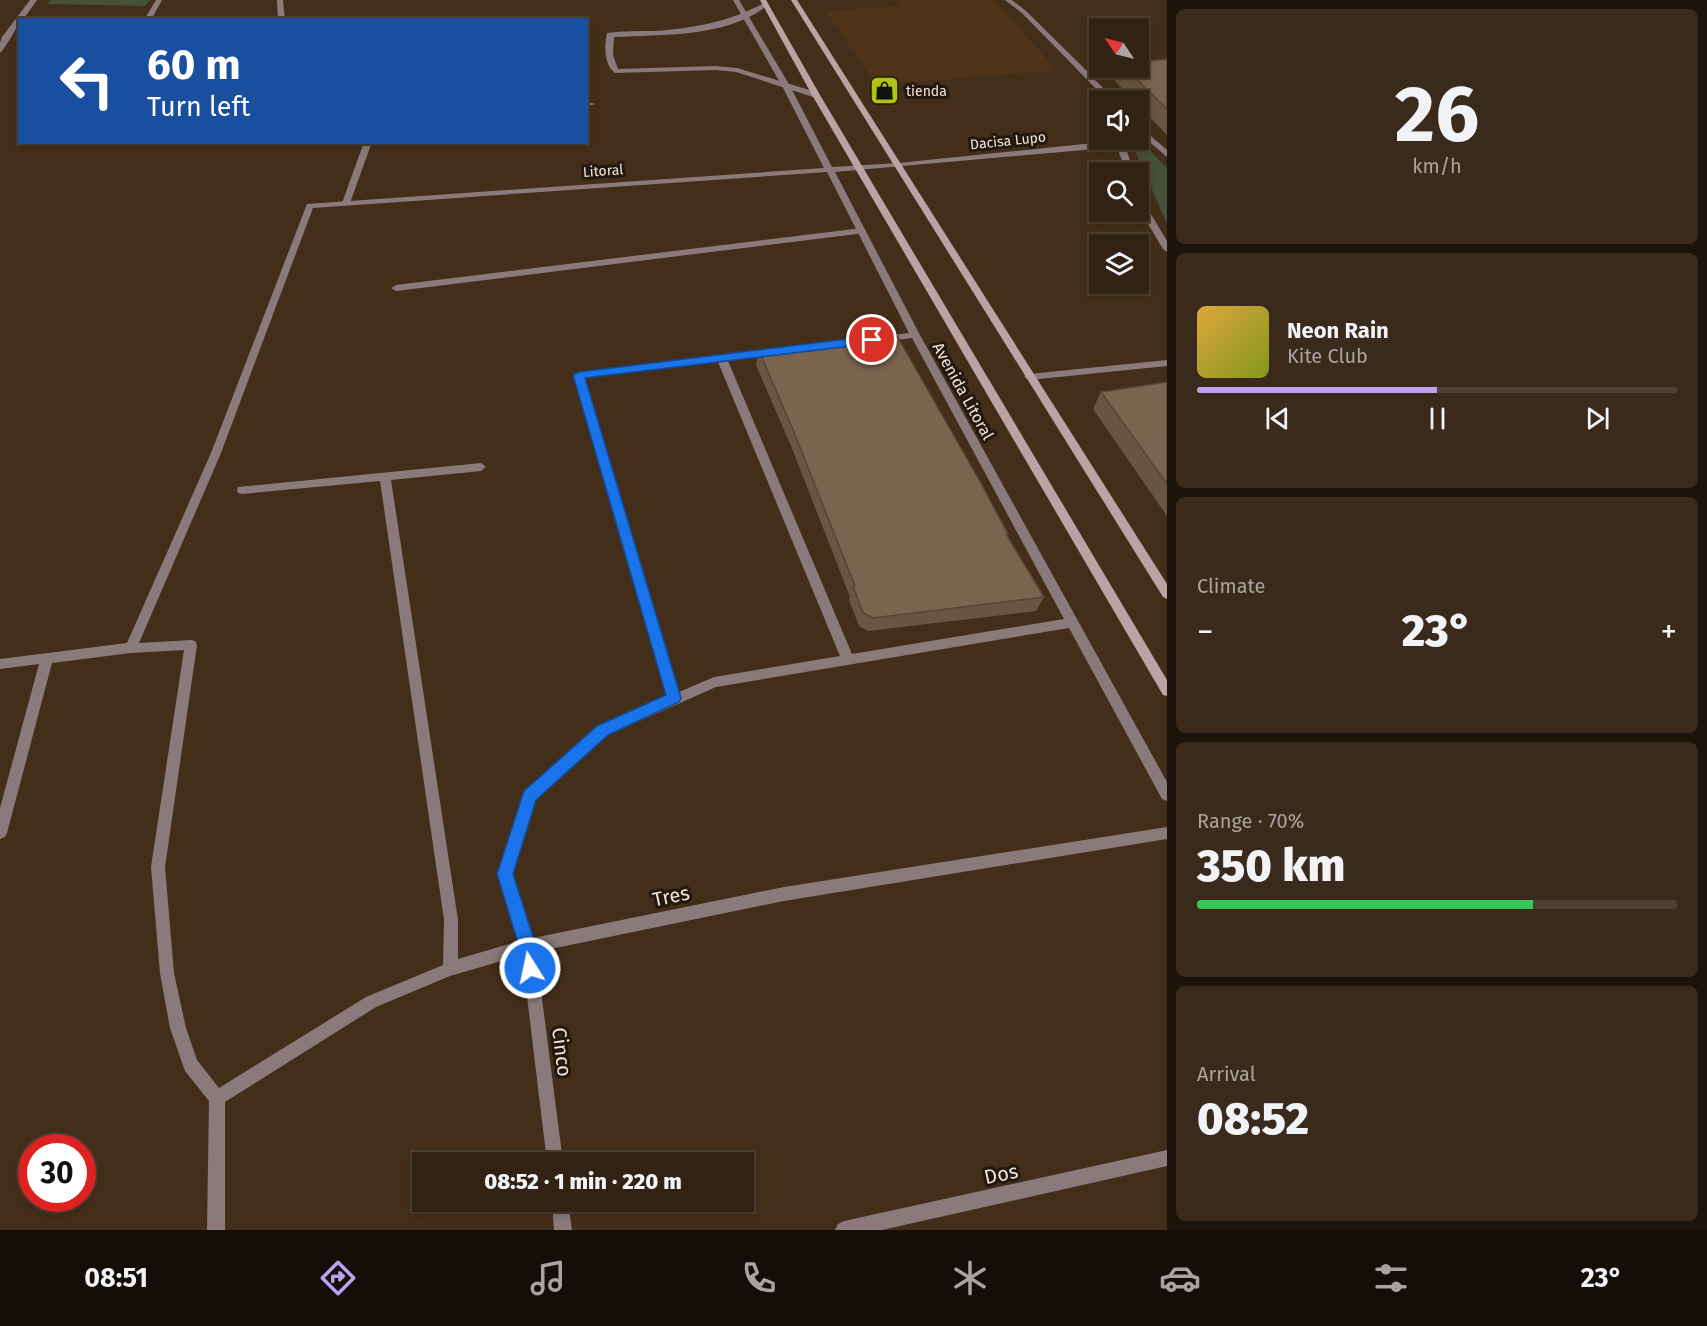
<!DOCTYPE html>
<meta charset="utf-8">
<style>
body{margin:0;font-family:"Fira Sans",sans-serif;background:#3a2a1c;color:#f1f3f6;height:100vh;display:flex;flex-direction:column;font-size:22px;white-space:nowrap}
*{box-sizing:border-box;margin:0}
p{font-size:20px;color:#a8a4a0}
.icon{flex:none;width:33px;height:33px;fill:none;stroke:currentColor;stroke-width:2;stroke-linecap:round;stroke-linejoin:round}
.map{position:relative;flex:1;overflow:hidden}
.side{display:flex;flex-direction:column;gap:9px;padding:9px;background:#1c130a;width:540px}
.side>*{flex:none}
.hud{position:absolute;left:18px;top:18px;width:570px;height:126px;border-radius:0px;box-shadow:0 3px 9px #0003,0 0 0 2px #4d3f33;background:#1a4fa0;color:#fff;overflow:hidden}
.needle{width:39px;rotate:305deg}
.fabs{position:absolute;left:1089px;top:18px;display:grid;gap:12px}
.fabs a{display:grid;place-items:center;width:60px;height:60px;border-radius:0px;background:#322213;box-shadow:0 3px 9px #0003,0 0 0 2px #4d3f33;font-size:30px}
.speed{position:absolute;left:18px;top:1134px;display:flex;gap:12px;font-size:30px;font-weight:700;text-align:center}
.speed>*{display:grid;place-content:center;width:78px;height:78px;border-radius:50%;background:#322213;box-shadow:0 3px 9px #0003,0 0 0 2px #4d3f33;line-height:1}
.speed .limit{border:9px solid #d22;background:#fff;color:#111}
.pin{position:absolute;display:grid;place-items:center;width:51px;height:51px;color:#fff;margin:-26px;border:3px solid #fff;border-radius:50%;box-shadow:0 2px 6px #0007}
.me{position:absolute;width:66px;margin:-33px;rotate:350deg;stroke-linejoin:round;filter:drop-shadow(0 0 4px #0008)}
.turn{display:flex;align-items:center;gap:21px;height:126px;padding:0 30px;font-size:27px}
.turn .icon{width:78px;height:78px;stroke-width:2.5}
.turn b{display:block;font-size:42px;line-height:51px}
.big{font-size:45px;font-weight:800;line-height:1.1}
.side .tile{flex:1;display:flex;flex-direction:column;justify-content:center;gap:9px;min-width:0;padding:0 21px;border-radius:9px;background:#3a2a1c}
.side .dial{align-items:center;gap:0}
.dial b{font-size:78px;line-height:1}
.song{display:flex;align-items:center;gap:18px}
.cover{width:72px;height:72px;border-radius:9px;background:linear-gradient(135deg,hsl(40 70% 55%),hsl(70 70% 35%))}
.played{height:6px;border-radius:3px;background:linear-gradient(90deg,#bca0f2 50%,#4d3f33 50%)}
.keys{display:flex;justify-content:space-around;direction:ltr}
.heat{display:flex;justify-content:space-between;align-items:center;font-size:33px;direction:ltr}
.charge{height:9px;border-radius:4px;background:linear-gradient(90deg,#34c759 70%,#4d3f33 0)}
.trip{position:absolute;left:412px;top:1152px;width:342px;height:60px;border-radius:0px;background:#322213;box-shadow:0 3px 9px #0003,0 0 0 2px #4d3f33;font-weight:800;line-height:60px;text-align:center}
.tabs{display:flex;height:96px;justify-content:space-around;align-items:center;background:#140e08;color:#a8a4a0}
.tabs .icon{width:42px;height:42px}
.tabs .active{color:#bca0f2}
.tabs b{font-size:27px;color:#f1f3f6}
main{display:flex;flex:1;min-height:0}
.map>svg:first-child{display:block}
.built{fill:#4e3319}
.green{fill:#465138}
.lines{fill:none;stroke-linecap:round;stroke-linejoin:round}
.lane{fill:#8a7a7b;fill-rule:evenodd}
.street{fill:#8a7a7b;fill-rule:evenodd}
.secondary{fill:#bca2a4;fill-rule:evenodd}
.wall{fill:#6a5543}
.building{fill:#7b634e;stroke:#564537;stroke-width:1.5}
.route{fill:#1a73e8;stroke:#114b97;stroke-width:1.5}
.labels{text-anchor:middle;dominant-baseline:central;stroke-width:6;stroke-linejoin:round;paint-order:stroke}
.far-poi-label{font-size:14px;fill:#f3e5d9;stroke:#22180f;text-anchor:start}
.far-street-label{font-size:14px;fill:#f3e5d9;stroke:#22180f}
.street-label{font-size:16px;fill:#f3e5d9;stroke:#22180f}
.near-street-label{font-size:20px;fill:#f3e5d9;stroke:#22180f}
</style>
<main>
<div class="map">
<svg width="1167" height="1230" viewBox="0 0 1167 1230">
<rect width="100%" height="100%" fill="#432e19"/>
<!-- built -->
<polygon class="built" points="895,0 988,0 996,2 1054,67 1052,71 876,85 826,11 900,6"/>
<!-- green -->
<g class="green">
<polygon points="50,0 150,0 145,6 47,4"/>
<polygon points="1142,145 1147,147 1167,168 1167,224 1133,146"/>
</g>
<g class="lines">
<!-- lane -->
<g class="lane">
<path d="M764,3L769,4C728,38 664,34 614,37L613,55L618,69L715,66L737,68L819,93V97H813L736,72L715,70L615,73C604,65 604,46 607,33C623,31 639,31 655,31C694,28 729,22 764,3Z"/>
<polygon points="586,102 596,104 586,106"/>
<polygon points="364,142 372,142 350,203 343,205 342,203"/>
<polygon points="862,228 865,229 865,233 396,291 391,288 396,285"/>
</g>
<!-- street -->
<g class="street">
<path d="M30,0H37L23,20H20C19,25 4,50 0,53V43L2,37Z"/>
<polygon points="156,0 162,0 151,20 144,20"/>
<polygon points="277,0 283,0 285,20 278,20"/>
<path d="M733,0H739L790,86L832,167L898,163L1123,140L1134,172H1126L1117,147L835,172L920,335L1167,782V801L1162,799L1069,628L716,687L608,735L536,800L512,874L533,938L784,887L1167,827V839L784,901L536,952L563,1162H547L522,955L450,976L376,1007L225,1102V1230H207L209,1101L185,1071L170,1028L160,973L151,867L184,650L131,653L52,663L7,833L5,837L0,839V808L39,664L0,669V659L127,643L211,453L307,204L824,168L782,86ZM827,172L909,333L883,336L878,339L883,342L912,338L1064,619L852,654L728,361L774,355L777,354V350L575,373L574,375L667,697L598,727L525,792L498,874L519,941L458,959V920L391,480L481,471L486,467L481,463L238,487L237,490L238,493L242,494L380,481L444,920L443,965L366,997L219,1088L197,1060L186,1028L174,973L165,867L197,645L195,641L191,640L139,643L221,453L313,208ZM718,362L840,656L714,677L679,692L585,378Z"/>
<polygon points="1005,0 1012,0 1026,11 1089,73 1167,64 1167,68 1093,78 1115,100 1107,100 1022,13"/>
<polygon points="1138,125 1167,150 1167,157 1138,132"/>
<polygon points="1138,197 1142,199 1167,241 1167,252 1163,249 1138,207"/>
<polygon points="1167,360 1167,366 1029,380 1024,377 1029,374"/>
<polygon points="1167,1150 1167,1166 882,1230 835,1230 838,1224 844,1221"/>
<polygon points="552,1202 568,1202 572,1230 554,1230"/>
</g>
<!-- secondary -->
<g class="secondary">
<polygon points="760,0 766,0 820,95 1167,680 1167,696 1163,695 812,95"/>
<polygon points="791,0 797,0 1167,584 1167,599 1163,597"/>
</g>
</g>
<!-- wall -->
<g class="wall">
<polygon points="1167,59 1167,135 1138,105 1138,100 1134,100 1115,81 1121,68 1138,68"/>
<polygon points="759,351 1008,534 1007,536 1044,597 1036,611 868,631 859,626 849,600 850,597 791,446 756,365"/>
<polygon points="1167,382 1167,516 1093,409 1101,392"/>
</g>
<!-- building -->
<g class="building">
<polygon points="1167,59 1167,109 1125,68 1138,68 1138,62"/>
<polygon points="897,336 982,485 1008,534 1006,534 1044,597 873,618 863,613 853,586 855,586 794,432 759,351"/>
<polygon points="1167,382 1167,484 1101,392"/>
</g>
<!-- route -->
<polygon class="route" points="872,336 878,340 876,343 585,378 681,698 679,702 608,735 536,800 513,874 536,946 539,968 536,974 530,976 524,974 519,946 497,874 524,791 597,726 666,695 573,375 579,372"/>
<!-- icons -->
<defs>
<symbol id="shop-square" viewBox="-11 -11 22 22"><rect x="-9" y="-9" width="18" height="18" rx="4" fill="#adc60d" stroke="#22180f"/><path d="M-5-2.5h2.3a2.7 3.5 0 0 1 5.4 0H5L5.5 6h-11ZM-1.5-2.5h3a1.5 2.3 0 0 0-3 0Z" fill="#111"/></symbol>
</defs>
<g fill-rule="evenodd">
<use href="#shop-square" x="868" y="74" width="33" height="33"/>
</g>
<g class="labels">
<!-- far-poi labels -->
<g class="far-poi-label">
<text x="906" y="91">tienda</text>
</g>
<!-- far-street labels -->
<g class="far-street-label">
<text transform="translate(1008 141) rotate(-6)">Dacisa Lupo</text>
<text transform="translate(603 171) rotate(-4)">Litoral</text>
</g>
<!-- street labels -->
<g class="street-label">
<text transform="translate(963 391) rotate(61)">Avenida Litoral</text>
</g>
<!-- near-street labels -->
<g class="near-street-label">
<text transform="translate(671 896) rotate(-12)">Tres</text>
<text transform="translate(562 1052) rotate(83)">Cinco</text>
<text transform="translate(1001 1174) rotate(-12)">Dos</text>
</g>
</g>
</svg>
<div class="fabs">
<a><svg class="needle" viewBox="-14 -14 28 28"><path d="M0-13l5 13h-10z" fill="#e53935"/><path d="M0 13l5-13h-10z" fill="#a8a4a0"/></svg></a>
<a><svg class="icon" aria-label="sound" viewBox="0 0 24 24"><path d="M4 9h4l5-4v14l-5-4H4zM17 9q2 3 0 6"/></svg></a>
<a><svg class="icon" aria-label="search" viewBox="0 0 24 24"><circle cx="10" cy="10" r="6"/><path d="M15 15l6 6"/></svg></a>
<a><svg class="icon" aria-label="layers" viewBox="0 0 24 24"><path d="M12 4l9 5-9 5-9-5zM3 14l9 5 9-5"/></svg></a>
</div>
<div class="speed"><div class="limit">30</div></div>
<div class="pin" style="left:872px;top:340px;background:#d93025"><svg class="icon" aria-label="arrive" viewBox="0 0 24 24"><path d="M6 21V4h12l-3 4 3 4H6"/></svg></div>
<svg class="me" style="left:530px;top:968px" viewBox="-20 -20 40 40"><circle r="17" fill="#1a73e8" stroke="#fff" stroke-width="3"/><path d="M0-11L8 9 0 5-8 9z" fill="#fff"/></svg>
<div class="trip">08:52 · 1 min · 220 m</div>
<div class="hud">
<div class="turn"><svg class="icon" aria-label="left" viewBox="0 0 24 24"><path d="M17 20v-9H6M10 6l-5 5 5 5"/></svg><div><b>60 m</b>Turn left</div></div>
</div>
</div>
<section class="side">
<div class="tile dial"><b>26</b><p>km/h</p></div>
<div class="tile">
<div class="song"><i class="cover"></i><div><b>Neon Rain</b><p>Kite Club</p></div></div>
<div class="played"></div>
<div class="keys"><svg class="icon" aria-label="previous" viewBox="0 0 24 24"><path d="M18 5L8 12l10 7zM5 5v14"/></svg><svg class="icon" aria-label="pause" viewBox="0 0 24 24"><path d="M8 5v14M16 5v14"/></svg><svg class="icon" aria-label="next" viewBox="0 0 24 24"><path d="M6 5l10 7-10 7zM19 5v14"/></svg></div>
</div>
<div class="tile"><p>Climate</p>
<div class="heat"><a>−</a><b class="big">23°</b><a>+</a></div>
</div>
<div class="tile"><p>Range · 70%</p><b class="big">350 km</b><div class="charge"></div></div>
<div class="tile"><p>Arrival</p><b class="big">08:52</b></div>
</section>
</main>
<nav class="tabs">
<b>08:51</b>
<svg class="icon active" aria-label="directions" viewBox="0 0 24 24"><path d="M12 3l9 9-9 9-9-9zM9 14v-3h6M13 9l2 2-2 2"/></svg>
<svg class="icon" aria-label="music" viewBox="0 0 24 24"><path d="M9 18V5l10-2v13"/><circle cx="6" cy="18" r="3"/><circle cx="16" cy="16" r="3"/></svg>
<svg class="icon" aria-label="phone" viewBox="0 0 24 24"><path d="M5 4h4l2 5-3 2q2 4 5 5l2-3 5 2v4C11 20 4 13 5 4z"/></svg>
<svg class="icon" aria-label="climate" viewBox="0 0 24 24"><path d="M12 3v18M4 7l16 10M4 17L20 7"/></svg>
<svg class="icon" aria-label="car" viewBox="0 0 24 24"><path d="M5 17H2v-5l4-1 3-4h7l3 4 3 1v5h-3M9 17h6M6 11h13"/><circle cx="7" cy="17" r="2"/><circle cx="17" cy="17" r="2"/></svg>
<svg class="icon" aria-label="filters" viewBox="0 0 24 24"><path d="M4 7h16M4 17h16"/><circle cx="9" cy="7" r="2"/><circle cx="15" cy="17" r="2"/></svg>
<b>23°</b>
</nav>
